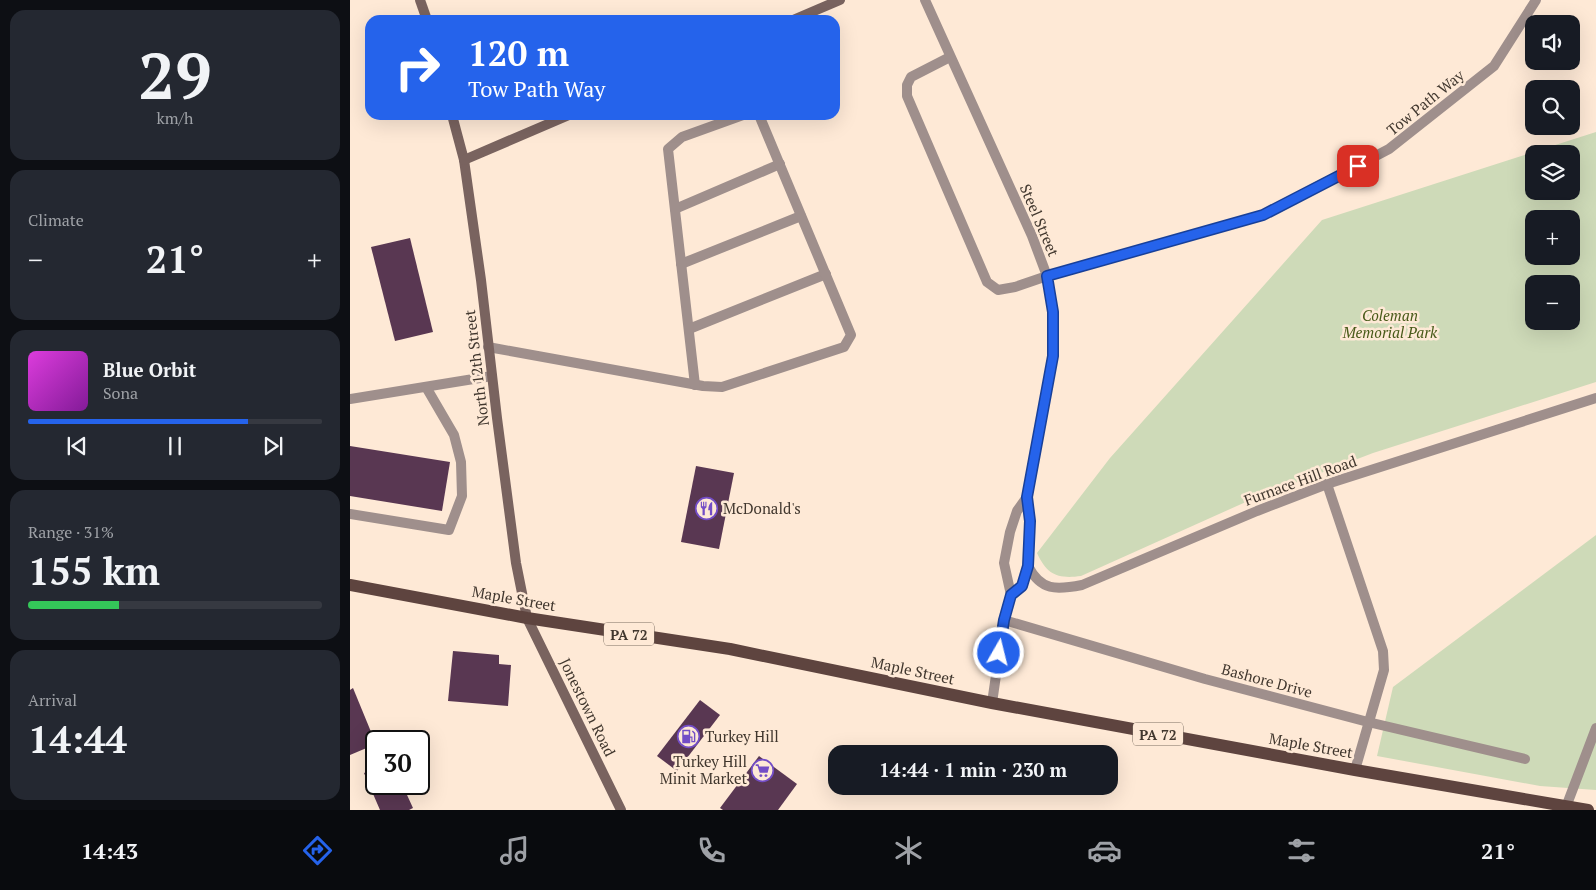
<!DOCTYPE html>
<meta charset="utf-8">
<style>
body{margin:0;font-family:"PT Serif",serif;background:#242831;color:#f1f3f6;height:100vh;display:flex;flex-direction:column;font-size:19px;white-space:nowrap}
*{box-sizing:border-box;margin:0}
p{font-size:16px;color:#9ea1a6}
.icon{flex:none;width:28px;height:28px;fill:none;stroke:currentColor;stroke-width:2;stroke-linecap:round;stroke-linejoin:round}
.map{position:relative;flex:1;overflow:hidden}
.panel{display:flex;flex-direction:column;gap:10px;padding:10px;background:#0d0f14;width:350px}
.panel>*{flex:none}
.top-card{position:absolute;left:15px;top:15px;width:475px;height:105px;border-radius:15px;box-shadow:0 5px 20px #0002;background:#2563eb;color:#fff;overflow:hidden}
.tools{position:absolute;left:1175px;top:15px;display:grid;gap:10px}
.tools a{display:grid;place-items:center;width:55px;height:55px;border-radius:10px;background:#171b24;box-shadow:0 5px 20px #0002;font-size:25px}
.speed{position:absolute;left:15px;top:730px;display:flex;gap:10px;font-size:25px;font-weight:700;text-align:center}
.speed>*{display:grid;place-content:center;width:65px;height:65px;border-radius:50%;background:#171b24;box-shadow:0 5px 20px #0002;line-height:1}
.speed .limit{border:2px solid #111;border-radius:8px;background:#fff;color:#111}
.pin{position:absolute;display:grid;place-items:center;width:42px;height:42px;color:#fff;margin:-21px;border-radius:10px;box-shadow:0 2px 8px #0006}
.me{position:absolute;width:55px;margin:-28px;rotate:8deg;stroke-linejoin:round;filter:drop-shadow(0 0 4px #0008)}
.turn{display:flex;align-items:center;gap:18px;height:105px;padding:0 20px;font-size:22px}
.turn .icon{width:65px;height:65px;stroke-width:2.5}
.turn b{display:block;font-size:35px;line-height:42px}
.big{font-size:38px;font-weight:700;line-height:1.1}
.panel .widget{flex:1;display:flex;flex-direction:column;justify-content:center;gap:8px;min-width:0;padding:0 18px;border-radius:15px;background:#242831}
.panel .dial{align-items:center;gap:0}
.dial b{font-size:65px;line-height:1}
.song{display:flex;align-items:center;gap:15px}
.cover{width:60px;height:60px;border-radius:8px;background:linear-gradient(135deg,hsl(300 70% 55%),hsl(290 70% 35%))}
.played{height:5px;border-radius:2px;background:linear-gradient(90deg,#2563eb 75%,#363941 75%)}
.keys{display:flex;justify-content:space-around;direction:ltr}
.heat{display:flex;justify-content:space-between;align-items:center;font-size:28px;direction:ltr}
.charge{height:8px;border-radius:4px;background:linear-gradient(90deg,#34c759 31%,#363941 0)}
.trip{position:absolute;left:478px;top:745px;width:290px;height:50px;border-radius:15px;background:#171b24;box-shadow:0 5px 20px #0002;font-weight:700;line-height:50px;text-align:center}
.tabs{display:flex;height:80px;justify-content:space-around;align-items:center;background:#090b0e;color:#9ea1a6}
.tabs .icon{width:35px;height:35px}
.tabs .active{color:#2563eb}
.tabs b{font-size:22px;color:#f1f3f6}
main{display:flex;flex:1;min-height:0}
.map>svg:first-child{display:block}
.green{fill:#cedab8;fill-rule:evenodd}
.building{fill:#593752}
.lines{fill:none;stroke-linecap:round;stroke-linejoin:round}
.lane{stroke:#9f8f8c;stroke-width:10}
.street{stroke:#9f8f8c;stroke-width:10}
.secondary{stroke:#79635f;stroke-width:10}
.primary{stroke:#5e443f;stroke-width:12}
.route-casing{stroke:#184099;stroke-width:12}
.route{stroke:#2563eb;stroke-width:9}
.labels{text-anchor:middle;dominant-baseline:central;stroke-width:5;stroke-linejoin:round;paint-order:stroke}
.shield{fill:#fee9d6;stroke:#7a6c60;stroke-width:1}
.shield-label{font-size:14px;font-weight:bold;fill:#41372e}
.street-label{font-size:15px;fill:#41372e;stroke:#fee9d6}
.park-label{font-size:15px;font-style:italic;fill:#485a19;stroke:#fee9d6}
.poi-label{font-size:15px;fill:#41372e;stroke:#fee9d6;text-anchor:start}
</style>
<main>
<section class="panel">
<div class="widget dial"><b>29</b><p>km/h</p></div>
<div class="widget"><p>Climate</p>
<div class="heat"><a>−</a><b class="big">21°</b><a>+</a></div>
</div>
<div class="widget">
<div class="song"><i class="cover"></i><div><b>Blue Orbit</b><p>Sona</p></div></div>
<div class="played"></div>
<div class="keys"><svg class="icon" aria-label="previous" viewBox="0 0 24 24"><path d="M18 5L8 12l10 7zM5 5v14"/></svg><svg class="icon" aria-label="pause" viewBox="0 0 24 24"><path d="M8 5v14M16 5v14"/></svg><svg class="icon" aria-label="next" viewBox="0 0 24 24"><path d="M6 5l10 7-10 7zM19 5v14"/></svg></div>
</div>
<div class="widget"><p>Range · 31%</p><b class="big">155 km</b><div class="charge"></div></div>
<div class="widget"><p>Arrival</p><b class="big">14:44</b></div>
</section>
<div class="map">
<svg width="1246" height="810" viewBox="0 0 1246 810">
<rect width="100%" height="100%" fill="#fee9d6"/>
<!-- green -->
<g class="green">
<path d="M1246,132V382L1023,453L898,501L731,576C708,579 697,575 687,553L760,458L972,220ZM1184,154H1221V191H1184ZM1184,219H1221V256H1184ZM1184,284H1221V321H1184Z"/>
<polygon points="1246,535 1246,790 1190,786 1027,756 1043,687"/>
</g>
<!-- building -->
<g class="building">
<polygon points="60,238 83,332 45,341 21,247"/>
<polygon points="0,446 100,462 92,511 0,496"/>
<polygon points="346,466 384,473 369,549 331,542"/>
<polygon points="103,651 149,655 149,664 161,665 158,706 98,701"/>
<polygon points="3,688 26,744 0,755 0,690"/>
<polygon points="350,700 370,715 327,771 307,756"/>
<polygon points="409,756 447,784 428,810 373,810 370,808"/>
<polygon points="26,768 26,784 52,784 63,808 59,810 30,810 14,773"/>
</g>
<g class="lines">
<!-- lane -->
<g class="lane">
<polyline points="600,57 561,77 557,85 557,96 637,282 648,290 665,287 697,276"/>
<polyline points="325,209 430,164"/>
<polyline points="331,264 451,216"/>
<polyline points="339,329 476,274"/>
<polyline points="138,347 353,386 372,387 494,347 501,335 409,115"/>
<polyline points="345,385 318,149 332,137 393,115"/>
<polyline points="0,399 142,376"/>
<polyline points="977,484 1033,651 1034,670 1005,770"/>
<polyline points="0,514 99,530 112,496 111,462 104,435 76,387"/>
</g>
<!-- street -->
<g class="street">
<polyline points="575,0 682,236 697,276 703,312 703,356 677,497 680,521 678,566 672,586 661,595"/>
<polyline points="697,276 913,215 1039,149 1144,66 1186,0"/>
<path d="M678,566C691,591 706,590 732,585L907,511L977,484L1246,398"/>
<polyline points="654,620 855,679 1018,722 1175,759"/>
<polyline points="642,703 654,620 661,595 654,563 660,532 667,511 677,497"/>
<polyline points="1216,807 1246,728"/>
</g>
<!-- secondary -->
<g class="secondary">
<polyline points="70,0 77,20"/>
<polyline points="443,20 490,0"/>
<polyline points="102,115 114,160 131,280 147,418 166,563 177,618 271,810"/>
<polyline points="114,160 219,115"/>
</g>
<!-- primary -->
<polyline class="primary" points="0,585 177,618 380,649 642,703 1005,770 1238,810"/>
</g>
<g class="lines">
<defs>
<polyline id="route" points="649,653 654,620 661,595 672,586 678,566 680,521 677,497 703,356 703,312 697,276 913,215 1008,166"/>
</defs>
<!-- route casing -->
<use href="#route" class="route-casing"/>
<!-- route -->
<use href="#route" class="route"/>
</g>
<!-- icons -->
<defs>
<symbol id="restaurant-ring" viewBox="-11 -11 22 22"><circle r="9.5" fill="#fee9d6" stroke="#734dc6" stroke-width="1.5"/><path d="M-5-6h1v4h1v-4h1v4h1v-4h1v5L-1.5 .5V6h-2V.5L-5-1ZM5-6V6H3V1.5H1.5Q1.5-4 5-6Z" fill="#734dc6"/></symbol>
<symbol id="fuel-ring" viewBox="-11 -11 22 22"><circle r="9.5" fill="#fee9d6" stroke="#734dc6" stroke-width="1.5"/><path d="M-5.5-6h7V0h2V4h1.3V-2.5L3-4.5l.8-.8L6-3V5H2.5V1h-1V6h-7ZM-4.2-4.7v3.2H.2V-4.7Z" fill="#734dc6"/></symbol>
<symbol id="supermarket-ring" viewBox="-11 -11 22 22"><circle r="9.5" fill="#fee9d6" stroke="#734dc6" stroke-width="1.5"/><path d="M-6-5.5h2.5l.6 2H6L4.5 2H-2.5L-4.4-4H-6ZM-1.5 3.2a1.3 1.3 0 1 0 .1 0ZM3 3.2a1.3 1.3 0 1 0 .1 0Z" fill="#734dc6"/></symbol>
</defs>
<g fill-rule="evenodd">
<use href="#restaurant-ring" x="344" y="496" width="25" height="25"/>
<use href="#fuel-ring" x="326" y="724" width="25" height="25"/>
<use href="#supermarket-ring" x="400" y="758" width="25" height="25"/>
</g>
<g class="labels">
<!-- shield labels -->
<g class="shield">
<rect x="254" y="622.5" width="50" height="23" rx="4"/>
<rect x="783" y="722.5" width="50" height="23" rx="4"/>
</g>
<g class="shield-label">
<text x="279" y="634">PA 72</text>
<text x="808" y="734">PA 72</text>
</g>
<!-- street labels -->
<g class="street-label">
<text transform="translate(1075 102) rotate(-39)">Tow Path Way</text>
<text transform="translate(690 220) rotate(67)">Steel Street</text>
<text transform="translate(126 368) rotate(-97)">North 12th Street</text>
<text transform="translate(950 480) rotate(-20)">Furnace Hill Road</text>
<text transform="translate(164 598) rotate(10)">Maple Street</text>
<text transform="translate(563 670) rotate(12)">Maple Street</text>
<text transform="translate(917 680) rotate(15)">Bashore Drive</text>
<text transform="translate(238 707) rotate(64)">Jonestown Road</text>
<text transform="translate(961 745) rotate(10)">Maple Street</text>
</g>
<!-- park labels -->
<g class="park-label">
<text x="1040" y="315">Coleman<tspan x="1040" dy="17">Memorial Park</tspan></text>
</g>
<!-- poi labels -->
<g class="poi-label">
<text x="373" y="508">McDonald's</text>
<text x="355" y="736">Turkey Hill</text>
<text x="397" y="761" text-anchor="end">Turkey Hill<tspan x="397" dy="17">Minit Market</tspan></text>
</g>
</g>
</svg>
<div class="tools">
<a><svg class="icon" aria-label="sound" viewBox="0 0 24 24"><path d="M4 9h4l5-4v14l-5-4H4zM17 9q2 3 0 6"/></svg></a>
<a><svg class="icon" aria-label="search" viewBox="0 0 24 24"><circle cx="10" cy="10" r="6"/><path d="M15 15l6 6"/></svg></a>
<a><svg class="icon" aria-label="layers" viewBox="0 0 24 24"><path d="M12 4l9 5-9 5-9-5zM3 14l9 5 9-5"/></svg></a>
<a>+</a>
<a>−</a>
</div>
<div class="speed"><div class="limit">30</div></div>
<div class="pin" style="left:1008px;top:166px;background:#d93025"><svg class="icon" aria-label="arrive" viewBox="0 0 24 24"><path d="M6 21V4h12l-3 4 3 4H6"/></svg></div>
<svg class="me" style="left:649px;top:653px" viewBox="-20 -20 40 40"><circle r="17" fill="#2563eb" stroke="#fff" stroke-width="3"/><path d="M0-11L8 9 0 5-8 9z" fill="#fff"/></svg>
<div class="trip">14:44 · 1 min · 230 m</div>
<div class="top-card">
<div class="turn"><svg class="icon" aria-label="right" viewBox="0 0 24 24"><path d="M7 20v-9h11M14 6l5 5-5 5"/></svg><div><b>120 m</b>Tow Path Way</div></div>
</div>
</div>
</main>
<nav class="tabs">
<b>14:43</b>
<svg class="icon active" aria-label="directions" viewBox="0 0 24 24"><path d="M12 3l9 9-9 9-9-9zM9 14v-3h6M13 9l2 2-2 2"/></svg>
<svg class="icon" aria-label="music" viewBox="0 0 24 24"><path d="M9 18V5l10-2v13"/><circle cx="6" cy="18" r="3"/><circle cx="16" cy="16" r="3"/></svg>
<svg class="icon" aria-label="phone" viewBox="0 0 24 24"><path d="M5 4h4l2 5-3 2q2 4 5 5l2-3 5 2v4C11 20 4 13 5 4z"/></svg>
<svg class="icon" aria-label="climate" viewBox="0 0 24 24"><path d="M12 3v18M4 7l16 10M4 17L20 7"/></svg>
<svg class="icon" aria-label="car" viewBox="0 0 24 24"><path d="M5 17H2v-5l4-1 3-4h7l3 4 3 1v5h-3M9 17h6M6 11h13"/><circle cx="7" cy="17" r="2"/><circle cx="17" cy="17" r="2"/></svg>
<svg class="icon" aria-label="filters" viewBox="0 0 24 24"><path d="M4 7h16M4 17h16"/><circle cx="9" cy="7" r="2"/><circle cx="15" cy="17" r="2"/></svg>
<b>21°</b>
</nav>
